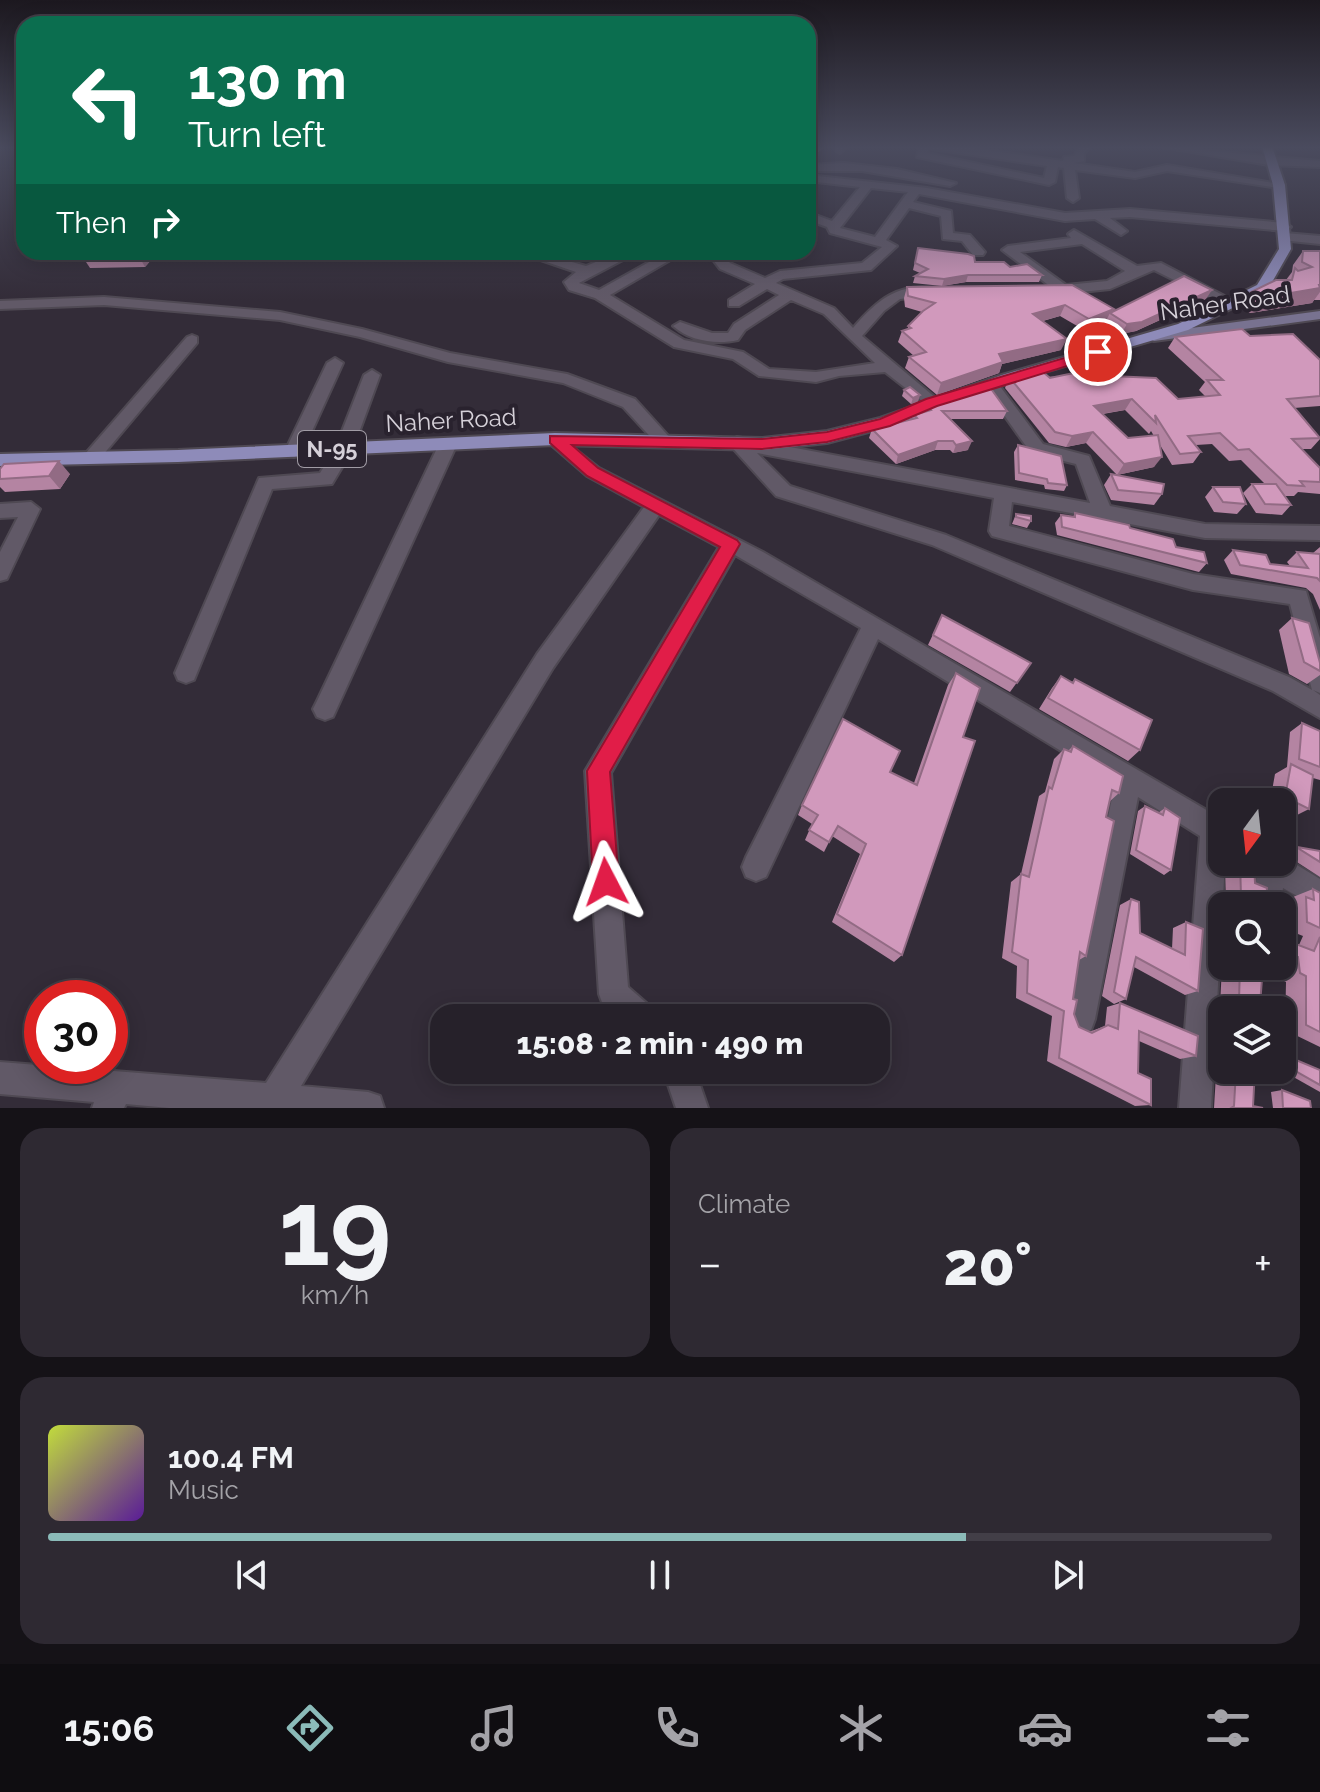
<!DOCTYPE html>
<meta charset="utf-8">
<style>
body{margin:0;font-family:Raleway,sans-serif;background:#2e2932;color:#f1f3f6;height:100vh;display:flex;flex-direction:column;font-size:30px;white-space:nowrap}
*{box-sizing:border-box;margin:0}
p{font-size:26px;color:#a4a3a8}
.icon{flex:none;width:44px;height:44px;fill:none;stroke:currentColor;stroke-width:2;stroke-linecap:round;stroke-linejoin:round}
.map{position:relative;height:1108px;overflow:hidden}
.panel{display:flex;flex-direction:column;gap:20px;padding:20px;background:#151217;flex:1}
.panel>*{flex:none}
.banner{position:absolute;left:16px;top:16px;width:800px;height:244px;border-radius:24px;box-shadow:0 4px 20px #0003,0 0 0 2px #423e47;background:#0b6e4f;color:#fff;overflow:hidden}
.needle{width:52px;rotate:195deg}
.buttons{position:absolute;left:1208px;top:788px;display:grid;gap:16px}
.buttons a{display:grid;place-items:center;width:88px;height:88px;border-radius:16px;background:#26212a;box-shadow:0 4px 20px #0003,0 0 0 2px #423e47;font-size:40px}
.speed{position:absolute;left:24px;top:980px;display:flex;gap:16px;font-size:40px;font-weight:700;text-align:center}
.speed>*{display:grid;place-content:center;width:104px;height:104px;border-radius:50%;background:#26212a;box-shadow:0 4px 20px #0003,0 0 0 2px #423e47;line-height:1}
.speed .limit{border:12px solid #d22;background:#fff;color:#111}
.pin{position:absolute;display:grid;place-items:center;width:68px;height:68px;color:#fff;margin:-34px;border:4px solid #fff;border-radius:50%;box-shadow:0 2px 8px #0007}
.me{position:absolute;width:88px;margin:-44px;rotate:356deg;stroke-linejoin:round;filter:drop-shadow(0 0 6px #0008)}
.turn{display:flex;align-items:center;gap:28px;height:168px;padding:0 40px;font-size:36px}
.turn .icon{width:104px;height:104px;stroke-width:2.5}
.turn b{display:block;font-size:56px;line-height:68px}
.then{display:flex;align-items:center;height:76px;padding:0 40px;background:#0003;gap:16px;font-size:30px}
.big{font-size:60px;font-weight:800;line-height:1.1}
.panel .tile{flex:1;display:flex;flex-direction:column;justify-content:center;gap:12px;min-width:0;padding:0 28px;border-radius:24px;background:#2e2932}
.panel .dial{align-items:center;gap:0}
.dial b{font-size:104px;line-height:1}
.song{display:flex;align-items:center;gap:24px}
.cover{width:96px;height:96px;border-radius:12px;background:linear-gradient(135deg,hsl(70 70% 55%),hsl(270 70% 35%))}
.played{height:8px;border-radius:4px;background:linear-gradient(90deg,#8bbbb9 75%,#423e47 75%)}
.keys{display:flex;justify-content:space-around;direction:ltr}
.heat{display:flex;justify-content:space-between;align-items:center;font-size:44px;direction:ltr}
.panel .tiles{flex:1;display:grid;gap:20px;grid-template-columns:1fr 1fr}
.tile:last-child{grid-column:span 2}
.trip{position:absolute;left:430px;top:1004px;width:460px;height:80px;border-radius:24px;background:#26212a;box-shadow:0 4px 20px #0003,0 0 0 2px #423e47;font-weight:800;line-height:80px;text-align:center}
.dock{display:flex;height:128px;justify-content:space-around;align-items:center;background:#0f0d11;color:#a4a3a8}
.dock .icon{width:56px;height:56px}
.dock .active{color:#8bbbb9}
.dock b{font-size:36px;color:#f1f3f6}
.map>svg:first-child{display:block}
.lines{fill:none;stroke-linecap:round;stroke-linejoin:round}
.minor-casing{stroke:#4f4953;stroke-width:4}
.secondary-casing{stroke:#4f4953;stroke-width:4}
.primary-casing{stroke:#4f4953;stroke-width:4}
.minor{fill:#615967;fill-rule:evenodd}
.secondary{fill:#787290;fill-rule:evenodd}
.primary{fill:#8e8bb9;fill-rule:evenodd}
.wall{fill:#b484a2;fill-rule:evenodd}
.shaded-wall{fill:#926b84}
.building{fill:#d199bc;stroke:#926b84;stroke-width:2}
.route{fill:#e11d48;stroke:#92132f;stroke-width:2}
.labels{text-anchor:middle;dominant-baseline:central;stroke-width:8;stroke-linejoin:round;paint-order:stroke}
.shield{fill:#29222e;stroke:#a19ca5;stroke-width:2}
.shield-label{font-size:22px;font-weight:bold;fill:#d5d0d8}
.street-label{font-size:24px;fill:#d5d0d8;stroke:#29222e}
</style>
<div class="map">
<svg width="1320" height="1108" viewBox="0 0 1320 1108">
<rect width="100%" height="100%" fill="#332c38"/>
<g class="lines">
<defs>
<g id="minor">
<polygon points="837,146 848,146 840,153 835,150"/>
<path d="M919,146H957L1063,161L1064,157L1074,156L1080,146H1092L1084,153V161L1074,163L1135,172L1167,165L1285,185L1279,188L1167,171L1135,178L1075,170L1079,198L1073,202L1067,198L1064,168L1058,167L1055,182L1049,185L917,157ZM929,148L933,149L1047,166L1044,178L927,153Z"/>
<polygon points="1156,146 1320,161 1320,167 1269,165"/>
<polygon points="844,163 897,169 956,183 950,186 862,171 808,171 808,165"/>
<path d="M808,175L927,188L1065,213L1130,209L1285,223L1291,227L1285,231L1130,217L1110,218L1127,231L1121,235L1095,219L1065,221L919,194L913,202L951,211L953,233L970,235L985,252L983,255H973L962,241L943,239L941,216L909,208L886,240L897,246L871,270L783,279L776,283L834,308L853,328C877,300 899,281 938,289V295L900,299L884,311L862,336L937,399V407L931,408L885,372L839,376L816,382L759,376L733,359L674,347L595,298L569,290L564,282L576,272L526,255L529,252H546L544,254L586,266L620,252H638L579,283L599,290L667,252H684L610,295L684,340L743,352L769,369L816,372L875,363L824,314L791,300L745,330L738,340C716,345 690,341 673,326L680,322L712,333H728L734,324L779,295L767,289L739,306H729V300L755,284L720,269L707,252H721L730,263L765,278L780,271L862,263L882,247L830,233L827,227L808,220V212L832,221L860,187L808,181ZM871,188L908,192L875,237L840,228Z"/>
<path d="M1074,230L1137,266L1161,263L1238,303L1226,306L1154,270L1110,289L1052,295L1045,291L1051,287L1002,250L1008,246L1071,238L1068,234ZM1082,244L1125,271L1107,281L1066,285L1020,252Z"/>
<polygon points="1285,233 1320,236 1320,244 1281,240 1281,234"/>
<polygon points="104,297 280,312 362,329 450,353 567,374 635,399 672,440 669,444 657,444 623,407 563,383 448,362 360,337 280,320 104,305 0,309 0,301"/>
<polygon points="192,335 197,337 197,343 97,462 85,462 82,458 85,454 187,337"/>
<polygon points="335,358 343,363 303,451 294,457 288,455 285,451 327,363"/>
<polygon points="372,370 380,375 353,449 332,484 272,489 194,680 186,683 178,680 175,673 259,478 320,473 335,449 364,375"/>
<path d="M990,379L996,381L1043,444L1089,456L1110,506L1205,524L1320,526V540L1205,538L1012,502L1009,526L1193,574L1306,591L1320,638V693L1313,690L1320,695V718L1273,691L932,545L776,496L728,443L737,437L1090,503L1076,464L1031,453L982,384ZM757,453L994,498L989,531L992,536L1193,590L1290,604L1312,690L1289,677L946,535L790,486Z"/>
<polygon points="555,433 599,468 763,552 1222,819 1222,862 1225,862 1211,1108 1179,1108 1200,836 1138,797 1095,1019 1091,1030 1080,1034 1069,1030 1065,1019 1115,784 878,639 766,877 756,881 746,877 742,867 746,857 861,628 735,555 611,773 628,987 651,1007 655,1018 618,1018 603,1005 599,994 585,771 719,547 659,515 553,668 301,1086 368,1092 380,1096 384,1108 169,1108 126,1104 124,1108 92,1108 94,1102 0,1094 0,1062 266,1083 537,654 644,507 587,476 549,443 546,439 549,435"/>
<polygon points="448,438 457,444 333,717 325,720 317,717 313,709 317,701 439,444"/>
<polygon points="31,502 40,509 7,579 0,581 0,552 18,517 0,518 0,504"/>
<polygon points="1282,856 1320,879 1320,909 1283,888 1281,906 1253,906 1257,872 1252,862 1282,862"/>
<polygon points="663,1070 695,1070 708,1108 676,1108"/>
</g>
<polygon id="secondary" points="1320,311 1320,319 1154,341 1147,337 1154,333"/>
<polygon id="primary" points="1262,146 1272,146 1285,185 1291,249 1267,291 1188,330 1014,381 891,426 827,443 762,450 555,445 178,462 0,466 0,454 178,450 555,433 762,438 827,431 880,418 1002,375 1178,324 1257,285 1279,249 1273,185"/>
</defs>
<!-- minor casing -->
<use href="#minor" class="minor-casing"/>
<!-- secondary casing -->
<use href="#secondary" class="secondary-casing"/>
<!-- primary casing -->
<use href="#primary" class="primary-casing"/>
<!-- minor -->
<use href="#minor" class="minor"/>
<!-- secondary -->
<use href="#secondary" class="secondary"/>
<!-- primary -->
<use href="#primary" class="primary"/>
</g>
<!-- wall -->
<g class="wall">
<polygon points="808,146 827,146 812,156 808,155"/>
<polygon points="918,248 975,262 1010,267 1042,275 1039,282 966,282 942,286 913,283 915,276 920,273 913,270"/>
<polygon points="1303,251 1320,251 1320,300 1314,300 1312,303 1250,313 1241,307 1251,292 1286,280 1292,272 1293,265"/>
<polygon points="158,252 145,267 90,268 84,259"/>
<polygon points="907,287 1114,309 1113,312 1206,299 1136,331 1121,334 1105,322 1106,321 1084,330 1060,316 1043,321 1061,350 1002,364 999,373 937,395 905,368 909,357 914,356 898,342 902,331 908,329 908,326 922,312 905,307 904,298"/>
<path d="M1250,336L1320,360V406L1294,408L1320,438V439L1311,449H1302L1320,468V494L1298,492L1294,496H1285L1291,505L1282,515L1256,513L1243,493L1252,484H1265L1241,460L1229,461L1212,444L1196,445L1201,452L1193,463L1172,465L1160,445L1154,467L1117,475L1086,443L1066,447L1049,443L1005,388L1009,377L1024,378L1088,375L1178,399L1205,396L1199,390L1205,382L1168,348L1175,337ZM1125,410L1149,434L1151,431L1154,436L1128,438L1103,414Z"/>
<polygon points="904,390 918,402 911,404 902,396"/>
<polygon points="929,408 1007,411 1003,419 950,419 968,450 953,453 950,450 935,450 896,464 869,438 872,429 913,419 914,415 928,411"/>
<polygon points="1018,445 1067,485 1064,491 1045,489 1044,485 1015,480 1014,452"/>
<polygon points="0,469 70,474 60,489 5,492 0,487"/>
<polygon points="1111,474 1162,494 1154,505 1111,500 1104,485"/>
<polygon points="1213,487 1246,504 1237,514 1214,512 1205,497"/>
<polygon points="1075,513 1130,528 1176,547 1207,563 1199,572 1057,535 1055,523 1061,515 1073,517"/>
<polygon points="1016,514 1031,521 1027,528 1012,524"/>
<polygon points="1320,547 1320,610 1313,594 1306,588 1231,574 1224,560 1233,550 1270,564 1290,566 1287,562 1297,552 1313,553"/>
<polygon points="942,615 1031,663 1010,692 928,645"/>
<polygon points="1292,618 1320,663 1320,675 1307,684 1289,674 1279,630"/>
<polygon points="956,673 963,737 902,955 894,962 832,922 860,854 832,836 824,852 805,840 812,824 798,815 802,805 914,783 948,685"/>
<polygon points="1061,676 1072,682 1075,679 1140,750 1128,761 1039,709 1052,688"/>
<polygon points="1302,723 1320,731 1320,780 1313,778 1309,809 1291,818 1282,813 1282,802 1270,802 1275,774 1287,767 1290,732"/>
<polygon points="1073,746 1119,793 1109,802 1106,817 1086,956 1079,960 1073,999 1074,1014 1079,1027 1089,1032 1105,1026 1107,1007 1120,1003 1196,1056 1180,1059 1139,1041 1138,1073 1151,1105 1135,1106 1047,1061 1052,1016 1016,998 1017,966 1002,958 1011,882 1021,874 1039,796 1045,792 1054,759 1064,749 1068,751"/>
<polygon points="1145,806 1158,813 1165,808 1171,870 1164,875 1130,854 1138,811"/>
<polygon points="1286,845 1320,851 1320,877 1286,855 1282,857 1282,847"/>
<polygon points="1225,862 1254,862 1255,883 1266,899 1273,906 1233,906 1226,903"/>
<polygon points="1313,889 1320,893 1320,1047 1285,1030 1286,982 1280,979 1278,966 1282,966 1282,943 1288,941 1299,945 1303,936 1288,930 1287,905 1294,902 1293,897"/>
<polygon points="1131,899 1140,933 1172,949 1173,928 1186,922 1198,991 1185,995 1134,967 1126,999 1114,1004 1102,996 1120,905"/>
<polygon points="1222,966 1263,966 1260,1005 1274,1010 1228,1010 1220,1006"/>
<polygon points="1222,1040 1222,1070 1255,1070 1253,1106 1263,1108 1214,1108 1218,1041"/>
<polygon points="1296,1060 1320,1070 1320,1092 1281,1070 1286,1061"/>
<polygon points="1282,1090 1311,1108 1273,1108 1271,1092"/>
</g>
<!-- shaded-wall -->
<g class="shaded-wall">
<polygon points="817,146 827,146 812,156 814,149"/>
<polygon points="145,252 158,252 145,267 140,258"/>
<polygon points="968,275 966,282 942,286 944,279"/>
<polygon points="1320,288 1320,292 1312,303 1250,313 1261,298"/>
<polygon points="1212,290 1206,299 1136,331 1121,334 1127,324"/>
<polygon points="1065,305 1060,316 1028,325 1033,314"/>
<polygon points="1114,309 1111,314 1110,313 1106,321 1084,330 1089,319"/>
<polygon points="1067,339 1061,350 1002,364 999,373 937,395 941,383 999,354"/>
<polygon points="920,395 918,402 911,404 913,398"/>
<polygon points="1132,399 1125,410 1088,416 1094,406"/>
<polygon points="1093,432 1086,443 1066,447 1072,436"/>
<polygon points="938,441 935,450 896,464 898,455"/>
<polygon points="972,441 968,450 953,453 956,445"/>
<polygon points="1162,457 1154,467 1117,475 1124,464"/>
<polygon points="59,461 70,474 60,489 49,476"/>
</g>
<!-- building -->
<g class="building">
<polygon points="918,248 968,254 974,256 975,262 1004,262 1010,267 1027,264 1042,275 968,275 944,279 915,276 928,269 915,263"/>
<polygon points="1303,251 1320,251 1320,285 1319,285 1320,288 1261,298 1251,292 1276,280 1292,280 1295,268 1298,271 1312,267 1302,262"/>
<polygon points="96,252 145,252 140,258 84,259"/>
<polygon points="1184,276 1212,290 1142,322 1127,324 1110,313"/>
<polygon points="1072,285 1114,309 1089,319 1065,305 1033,314 1067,339 999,354 1003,362 941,383 909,357 926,352 902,331 911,328 908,326 923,311 935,303 908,296 907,287"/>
<polygon points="1242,329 1250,336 1293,334 1320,360 1320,396 1287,399 1320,438 1292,439 1320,468 1320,482 1300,481 1304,486 1287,485 1249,449 1238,450 1220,433 1188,436 1201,452 1180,454 1155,415 1156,423 1132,399 1094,406 1128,438 1158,435 1162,457 1124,464 1093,432 1072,436 1055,432 1009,377 1019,374 1024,378 1043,372 1050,378 1088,370 1088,375 1156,378 1178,399 1220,395 1207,380 1223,380 1175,337"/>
<polygon points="989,386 1007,411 942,411 972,441 956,445 953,441 938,441 898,455 872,429 917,418 914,415 931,410 929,408"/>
<polygon points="910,387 920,395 913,398 904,390"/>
<polygon points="1018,445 1061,456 1067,485 1048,483 1047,479 1019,473"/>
<polygon points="59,461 49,476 0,479 0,469 4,464"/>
<polygon points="1111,474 1164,484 1162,494 1118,490"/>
<polygon points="1252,484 1276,484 1291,505 1265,504"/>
<polygon points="1213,487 1240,487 1246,504 1223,502"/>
<polygon points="1075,513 1129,525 1130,528 1173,539 1176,547 1204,552 1207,563 1062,527 1061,515 1075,517"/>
<polygon points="1016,514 1031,516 1031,521 1016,517"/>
<polygon points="1233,550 1266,555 1270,564 1308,568 1297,552 1320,554 1320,581 1317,578 1240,565"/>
<polygon points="942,615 1031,663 1017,683 933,635"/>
<polygon points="1292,618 1309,623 1320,663 1320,671 1304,662"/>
<polygon points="956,673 980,688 963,737 975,741 902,955 837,914 866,844 838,826 829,842 809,830 818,815 802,805 843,719 900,751 890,772 917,785"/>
<polygon points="1061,676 1073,683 1075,679 1152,720 1140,750 1048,698"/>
<polygon points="1302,723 1320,731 1320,767 1299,759"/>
<polygon points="1073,746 1123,776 1119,793 1112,790 1106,817 1114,821 1086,956 1080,952 1073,999 1077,1000 1074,1014 1079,1027 1092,1033 1108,1025 1118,1029 1120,1003 1198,1036 1196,1056 1139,1031 1138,1073 1151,1079 1151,1105 1059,1058 1064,1011 1027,993 1028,960 1012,952 1021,874 1029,877 1049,787 1052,789 1064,749 1071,752"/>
<polygon points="1291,764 1313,775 1309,809 1285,797"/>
<polygon points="1145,806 1163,815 1165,808 1180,818 1171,870 1136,850"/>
<polygon points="1286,845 1320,851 1320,862 1296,847 1289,853"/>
<polygon points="1240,862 1254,862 1255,883 1267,888 1266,899 1273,902 1273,906 1265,906 1241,896"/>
<polygon points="1313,889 1320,893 1320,928 1307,922 1306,897 1314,900"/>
<polygon points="1131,899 1139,902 1140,933 1185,955 1186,922 1203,929 1198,991 1136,957 1126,999 1114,992"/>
<polygon points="1320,937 1320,1032 1306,1025 1306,976 1300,973 1298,957 1282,958 1282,944 1287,946 1288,941 1314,951"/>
<polygon points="1240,966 1263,966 1260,1005 1274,1008 1274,1010 1252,1010 1252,1007 1239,1000"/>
<polygon points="1296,1060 1320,1070 1320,1085 1292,1069"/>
<polygon points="1236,1070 1255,1070 1253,1106 1263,1108 1231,1108 1234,1106"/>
<polygon points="1282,1090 1310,1101 1311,1108 1283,1108"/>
</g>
<!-- sky -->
<linearGradient id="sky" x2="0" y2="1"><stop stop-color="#1c181f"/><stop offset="0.49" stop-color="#4a4b5e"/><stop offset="1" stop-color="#4a4b5e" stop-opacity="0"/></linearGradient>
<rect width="1320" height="301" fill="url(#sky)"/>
<!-- route -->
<polygon class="route" points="1098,348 1105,352 1103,355 937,406 890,426 827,442 762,449 572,445 598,468 737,540 740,544 610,772 619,882 615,891 606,895 597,891 593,882 587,771 720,547 587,476 550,443 550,436 762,439 827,432 880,419 926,399"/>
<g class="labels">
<!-- shield labels -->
<rect class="shield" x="298" y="431" width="68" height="36" rx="6"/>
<g class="shield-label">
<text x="332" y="449">N-95</text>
</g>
<!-- street labels -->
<g class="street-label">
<text transform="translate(1225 303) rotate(-8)">Naher Road</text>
<text transform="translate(451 420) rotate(-3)">Naher Road</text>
</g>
</g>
</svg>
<div class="buttons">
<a><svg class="needle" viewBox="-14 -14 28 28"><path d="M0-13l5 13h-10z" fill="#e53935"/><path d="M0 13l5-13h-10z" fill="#a4a3a8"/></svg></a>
<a><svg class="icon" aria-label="search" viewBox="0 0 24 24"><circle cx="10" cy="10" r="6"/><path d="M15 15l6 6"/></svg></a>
<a><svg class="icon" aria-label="layers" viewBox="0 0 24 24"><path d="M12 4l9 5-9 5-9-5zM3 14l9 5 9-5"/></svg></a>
</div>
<div class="speed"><div class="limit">30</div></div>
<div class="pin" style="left:1098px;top:352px;background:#d93025"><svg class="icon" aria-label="arrive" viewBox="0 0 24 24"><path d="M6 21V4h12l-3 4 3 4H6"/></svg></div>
<svg class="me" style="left:606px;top:882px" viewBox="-20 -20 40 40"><path d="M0-17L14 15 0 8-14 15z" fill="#e11d48" stroke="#fff" stroke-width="4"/></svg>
<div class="trip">15:08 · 2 min · 490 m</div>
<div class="banner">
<div class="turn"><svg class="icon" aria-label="left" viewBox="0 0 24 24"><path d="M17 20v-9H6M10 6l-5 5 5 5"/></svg><div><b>130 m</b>Turn left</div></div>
<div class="then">Then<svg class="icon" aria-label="right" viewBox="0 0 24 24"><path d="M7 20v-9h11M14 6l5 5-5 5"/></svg></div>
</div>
</div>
<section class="panel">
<div class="tiles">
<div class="tile dial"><b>19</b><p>km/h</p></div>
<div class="tile"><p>Climate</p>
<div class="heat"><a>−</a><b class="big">20°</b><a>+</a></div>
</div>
<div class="tile">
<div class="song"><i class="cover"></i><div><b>100.4 FM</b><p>Music</p></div></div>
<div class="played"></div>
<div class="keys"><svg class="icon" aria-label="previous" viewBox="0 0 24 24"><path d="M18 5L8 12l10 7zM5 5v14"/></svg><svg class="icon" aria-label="pause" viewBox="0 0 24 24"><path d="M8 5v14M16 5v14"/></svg><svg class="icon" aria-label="next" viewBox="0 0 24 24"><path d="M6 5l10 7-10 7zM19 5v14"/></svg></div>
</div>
</div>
</section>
<nav class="dock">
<b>15:06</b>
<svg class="icon active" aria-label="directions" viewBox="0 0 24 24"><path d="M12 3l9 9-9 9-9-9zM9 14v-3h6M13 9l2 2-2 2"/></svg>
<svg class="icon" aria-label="music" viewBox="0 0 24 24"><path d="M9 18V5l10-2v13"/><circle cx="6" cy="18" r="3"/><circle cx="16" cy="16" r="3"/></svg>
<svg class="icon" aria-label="phone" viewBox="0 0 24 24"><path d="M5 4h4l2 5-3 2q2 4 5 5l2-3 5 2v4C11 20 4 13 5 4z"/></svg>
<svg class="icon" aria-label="climate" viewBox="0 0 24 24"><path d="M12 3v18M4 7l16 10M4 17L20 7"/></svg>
<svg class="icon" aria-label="car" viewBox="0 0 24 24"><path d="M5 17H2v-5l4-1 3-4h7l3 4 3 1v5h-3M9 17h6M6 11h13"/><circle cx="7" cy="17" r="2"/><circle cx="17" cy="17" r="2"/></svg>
<svg class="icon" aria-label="filters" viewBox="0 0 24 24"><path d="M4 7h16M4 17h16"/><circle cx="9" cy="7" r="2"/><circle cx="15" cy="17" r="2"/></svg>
</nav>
